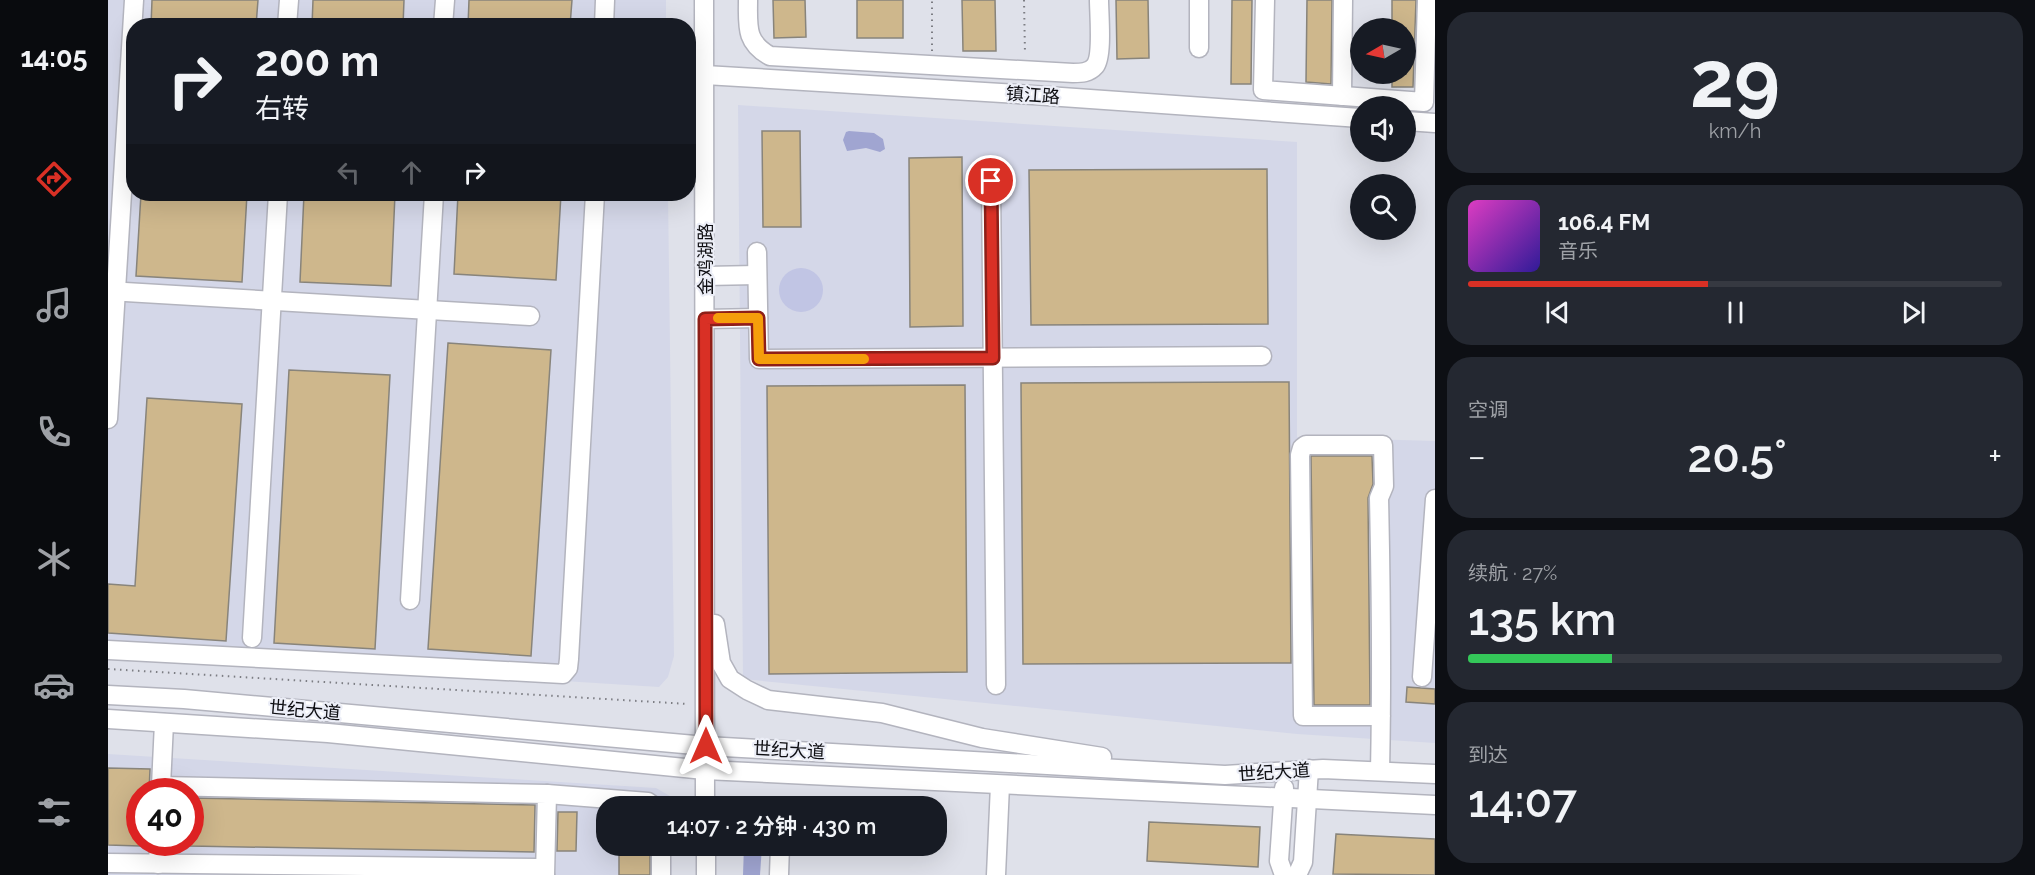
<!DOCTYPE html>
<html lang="zh">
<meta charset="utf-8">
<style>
body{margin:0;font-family:Raleway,"Noto Sans SC",sans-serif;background:#242831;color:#f1f3f6;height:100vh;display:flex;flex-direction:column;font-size:22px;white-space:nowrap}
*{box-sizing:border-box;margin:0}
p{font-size:20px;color:#9ea1a6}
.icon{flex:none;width:33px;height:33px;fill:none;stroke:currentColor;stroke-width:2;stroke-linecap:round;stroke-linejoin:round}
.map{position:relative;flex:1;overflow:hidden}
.panel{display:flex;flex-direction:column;gap:12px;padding:12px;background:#0d0f14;width:600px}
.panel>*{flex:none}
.top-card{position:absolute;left:18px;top:18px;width:570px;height:183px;border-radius:24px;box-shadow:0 6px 24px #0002;background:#171b24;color:#f1f3f6;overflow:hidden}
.needle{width:39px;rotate:261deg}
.buttons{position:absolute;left:1242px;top:18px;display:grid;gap:12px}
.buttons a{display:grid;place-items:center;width:66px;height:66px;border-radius:50%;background:#171b24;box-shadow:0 6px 24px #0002;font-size:30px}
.speed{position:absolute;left:18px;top:778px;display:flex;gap:12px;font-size:30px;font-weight:700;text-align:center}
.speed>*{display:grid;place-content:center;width:78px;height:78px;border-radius:50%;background:#171b24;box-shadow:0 6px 24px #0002;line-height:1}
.speed .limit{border:9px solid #d22;background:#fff;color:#111}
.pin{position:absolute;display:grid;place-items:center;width:51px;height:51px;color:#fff;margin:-26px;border:3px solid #fff;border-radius:50%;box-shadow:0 2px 6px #0007}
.me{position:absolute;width:66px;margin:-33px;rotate:0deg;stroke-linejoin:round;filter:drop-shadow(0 0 4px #0008)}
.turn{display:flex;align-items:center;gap:21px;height:126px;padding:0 30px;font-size:27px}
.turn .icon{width:78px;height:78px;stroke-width:2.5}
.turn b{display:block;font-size:42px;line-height:51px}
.lanes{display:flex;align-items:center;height:57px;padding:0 30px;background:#0003;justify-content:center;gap:30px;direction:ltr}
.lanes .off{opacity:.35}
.big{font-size:45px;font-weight:600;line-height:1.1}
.panel .tile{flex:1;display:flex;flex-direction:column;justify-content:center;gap:9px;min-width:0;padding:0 21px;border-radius:24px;background:#242831}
.panel .dial{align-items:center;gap:0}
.dial b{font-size:78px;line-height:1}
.song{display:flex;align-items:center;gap:18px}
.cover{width:72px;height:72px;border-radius:9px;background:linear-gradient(135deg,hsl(310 70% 55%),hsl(250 70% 35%))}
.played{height:6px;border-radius:3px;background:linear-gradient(90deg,#d93025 45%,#363941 45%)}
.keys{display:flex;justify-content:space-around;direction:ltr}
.heat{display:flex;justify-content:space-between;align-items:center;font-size:33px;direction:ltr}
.charge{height:9px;border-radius:4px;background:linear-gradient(90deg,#34c759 27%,#363941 0)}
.trip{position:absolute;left:488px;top:796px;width:351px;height:60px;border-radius:24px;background:#171b24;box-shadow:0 6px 24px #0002;font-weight:600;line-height:60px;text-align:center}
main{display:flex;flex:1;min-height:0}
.tabs{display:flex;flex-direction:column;width:108px;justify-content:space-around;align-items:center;background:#090b0e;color:#9ea1a6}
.tabs .icon{width:42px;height:42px}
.tabs .on{color:#d93025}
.tabs b{font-size:27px;color:#f1f3f6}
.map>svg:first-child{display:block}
.built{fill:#d4d7e8;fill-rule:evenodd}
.green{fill:#c1c5e4}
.water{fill:#a0a5d1}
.building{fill:#ceb78c;stroke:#88847b;stroke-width:1.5}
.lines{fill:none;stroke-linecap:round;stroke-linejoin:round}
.minor-casing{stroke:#b3b4be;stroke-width:21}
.path{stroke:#7c7d83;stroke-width:2;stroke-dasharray:1.5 4.5;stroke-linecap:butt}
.minor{stroke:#fff;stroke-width:18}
.route-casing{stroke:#8d1f18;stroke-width:15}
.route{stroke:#d93025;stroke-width:10}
.slow{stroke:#f59e0b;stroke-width:10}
.labels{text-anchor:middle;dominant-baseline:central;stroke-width:4.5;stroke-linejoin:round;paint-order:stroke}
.street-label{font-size:18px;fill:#0f0f13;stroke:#eceef7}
</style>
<main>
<nav class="tabs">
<b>14:05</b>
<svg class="icon on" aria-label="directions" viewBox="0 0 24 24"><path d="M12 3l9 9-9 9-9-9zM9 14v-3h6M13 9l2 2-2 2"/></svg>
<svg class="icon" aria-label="music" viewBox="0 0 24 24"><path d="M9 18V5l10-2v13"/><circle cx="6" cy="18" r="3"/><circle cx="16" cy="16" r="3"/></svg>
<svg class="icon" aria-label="phone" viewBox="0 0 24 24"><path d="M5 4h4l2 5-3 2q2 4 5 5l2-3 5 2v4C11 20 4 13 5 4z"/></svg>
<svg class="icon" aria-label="climate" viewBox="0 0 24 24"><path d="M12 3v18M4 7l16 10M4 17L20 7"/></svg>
<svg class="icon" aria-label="car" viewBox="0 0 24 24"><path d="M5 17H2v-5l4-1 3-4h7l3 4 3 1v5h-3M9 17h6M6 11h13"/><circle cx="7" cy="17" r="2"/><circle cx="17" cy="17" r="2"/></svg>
<svg class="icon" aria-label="filters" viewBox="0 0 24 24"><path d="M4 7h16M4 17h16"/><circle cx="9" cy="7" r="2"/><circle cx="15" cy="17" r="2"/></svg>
</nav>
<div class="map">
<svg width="1327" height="875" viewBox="0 0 1327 875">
<rect width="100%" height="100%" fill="#dfe1ea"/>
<!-- built -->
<g class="built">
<polygon points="0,0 558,0 558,26 26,26 26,194 560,194 566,656 560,677 551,687 0,652"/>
<polygon points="630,105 1189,142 1189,437 1327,441 1327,743 1189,734 635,679"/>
<path d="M0,754L548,788L562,796V807H498V846H563L564,875H0ZM32,792H82V843H32Z"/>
</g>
<!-- green -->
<circle class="green" cx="693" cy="290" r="22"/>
<!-- water -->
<g class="water">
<polygon points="741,131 766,133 775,139 777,149 772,152 758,148 739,151 735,140 738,132"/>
<polygon points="636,846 654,846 652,875 635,875"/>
</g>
<!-- building -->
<g class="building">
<polygon points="44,0 150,0 148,26 43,26"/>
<polygon points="205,0 296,0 295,26 204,26"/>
<polygon points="361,0 464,0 462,26 360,26"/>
<polygon points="665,0 697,0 698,37 666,38"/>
<rect x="749" y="0" width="46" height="38"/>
<polygon points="854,0 887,0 888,51 855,51"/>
<polygon points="1008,0 1040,0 1041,58 1009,59"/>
<polygon points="1124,0 1144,0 1143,84 1123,84"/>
<polygon points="1199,0 1224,0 1223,84 1198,82"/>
<polygon points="1284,0 1308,0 1305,87 1284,87 1284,74 1298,74 1298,28 1284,28"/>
<polygon points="654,131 692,131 693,227 655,227"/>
<polygon points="854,157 855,326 802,327 801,158"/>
<polygon points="1159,169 1160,324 923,325 921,170"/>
<polygon points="33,194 139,194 134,282 28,276"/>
<polygon points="196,194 287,194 283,286 192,282"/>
<polygon points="350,194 453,194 448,280 346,274"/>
<polygon points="340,343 443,350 423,656 320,649"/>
<polygon points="181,370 282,375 267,649 166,643"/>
<polygon points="1181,382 1183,663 915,664 913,383"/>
<polygon points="857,385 859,672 661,674 659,386"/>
<polygon points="39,398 134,404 118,641 0,633 0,584 27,586"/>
<polygon points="1203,456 1264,456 1265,484 1260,498 1262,705 1206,705"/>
<polygon points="1299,687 1327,689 1327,704 1298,702"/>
<polygon points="0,768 42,769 41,792 32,792 32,846 0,845"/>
<polygon points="82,798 427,805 426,852 82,846"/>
<polygon points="450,812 469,812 468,851 449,851"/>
<polygon points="1041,822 1152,827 1150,867 1039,861"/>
<polygon points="1228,834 1327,839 1327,875 1225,874"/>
<rect x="511" y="846" width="31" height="29"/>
</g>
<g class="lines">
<defs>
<g id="minor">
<polyline points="596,0 597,807"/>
<path d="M640,0C640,26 637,42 662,56L965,73C973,73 981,73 987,66C995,56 991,14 991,0"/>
<polyline points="1091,0 1091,48"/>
<polyline points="1157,0 1155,90 1316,102 1319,0"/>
<polyline points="179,26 181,0"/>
<polyline points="335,26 337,0"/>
<polyline points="496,26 497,0"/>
<polyline points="580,76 597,75 925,95 1252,118"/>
<polyline points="1234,96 1235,0"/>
<polyline points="1298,121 1327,123"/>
<polyline points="883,181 888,685"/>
<polyline points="649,252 651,359 1154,356"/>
<polyline points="597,276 649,275"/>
<polyline points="0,291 422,316"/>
<polyline points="597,319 650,318"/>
<polyline points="0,419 26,0"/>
<polyline points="302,600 326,194"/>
<polyline points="607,624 613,663 622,679 639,690 660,700 774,713 874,738 994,757"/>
<polyline points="144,638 170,194"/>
<polyline points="0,650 455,674 460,668 461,659 487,194"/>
<polyline points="1314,677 1327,499"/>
<polyline points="0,695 76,699 598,746 1117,775 1215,769 1327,774"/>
<polyline points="0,719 220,733 597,770 1327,805"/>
<path d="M1272,771C1274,680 1273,589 1271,498L1276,486L1275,445H1198L1194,448L1192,455L1195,716H1273"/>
<polyline points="53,786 56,723"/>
<polyline points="1176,788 1171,861 1176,875"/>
<polyline points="53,792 53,786 439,794 437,875"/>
<polyline points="439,794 540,802 547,807"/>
<polyline points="598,846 598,875"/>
<polyline points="0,863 429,868 437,875"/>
<polyline points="50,864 51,843"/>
<polyline points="553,875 553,846"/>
<polyline points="671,875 672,846"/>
<polyline points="888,875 892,785"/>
<polyline points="1189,875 1195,862 1201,769"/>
</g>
</defs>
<!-- minor casing -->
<use href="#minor" class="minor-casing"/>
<!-- path -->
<g class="path">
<polyline points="916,0 917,54"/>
<polyline points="824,51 824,0"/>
<polyline points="0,669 580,704"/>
</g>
<!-- minor -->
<use href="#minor" class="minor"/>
</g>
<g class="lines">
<defs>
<polyline id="route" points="598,746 597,319 650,318 651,359 885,358 883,181"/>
</defs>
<!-- route casing -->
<use href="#route" class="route-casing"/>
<!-- route -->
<use href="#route" class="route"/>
<!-- slow -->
<polyline class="slow" points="610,318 650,318 651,359 756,359"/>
</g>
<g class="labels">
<!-- street labels -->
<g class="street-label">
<text transform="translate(925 95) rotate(4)">镇江路</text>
<text transform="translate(597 259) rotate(-90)">金鸡湖路</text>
<text transform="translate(197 710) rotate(5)">世纪大道</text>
<text transform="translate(681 750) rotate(3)">世纪大道</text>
<text transform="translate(1166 772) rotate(-4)">世纪大道</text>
</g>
</g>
</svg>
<div class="buttons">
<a><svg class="needle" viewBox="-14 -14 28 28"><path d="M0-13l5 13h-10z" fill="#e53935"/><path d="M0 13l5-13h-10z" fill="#9ea1a6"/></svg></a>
<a><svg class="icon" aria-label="sound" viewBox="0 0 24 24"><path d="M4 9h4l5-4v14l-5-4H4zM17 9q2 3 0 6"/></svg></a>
<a><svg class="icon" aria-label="search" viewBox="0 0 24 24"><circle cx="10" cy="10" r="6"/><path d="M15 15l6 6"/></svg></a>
</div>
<div class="speed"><div class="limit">40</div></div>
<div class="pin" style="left:883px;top:181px;background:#d93025"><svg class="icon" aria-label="arrive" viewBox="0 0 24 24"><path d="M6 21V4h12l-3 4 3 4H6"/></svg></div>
<svg class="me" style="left:598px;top:746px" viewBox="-20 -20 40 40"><path d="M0-17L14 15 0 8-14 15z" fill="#d93025" stroke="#fff" stroke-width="4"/></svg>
<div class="trip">14:07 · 2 分钟 · 430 m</div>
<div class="top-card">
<div class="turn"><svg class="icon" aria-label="right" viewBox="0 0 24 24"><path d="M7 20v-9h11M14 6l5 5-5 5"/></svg><div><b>200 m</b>右转</div></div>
<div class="lanes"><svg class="icon off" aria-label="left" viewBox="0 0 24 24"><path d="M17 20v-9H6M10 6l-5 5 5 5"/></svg><svg class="icon off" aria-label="ahead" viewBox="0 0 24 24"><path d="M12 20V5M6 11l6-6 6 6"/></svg><svg class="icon" aria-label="right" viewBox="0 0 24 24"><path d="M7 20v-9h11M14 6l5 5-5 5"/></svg></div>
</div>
</div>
<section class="panel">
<div class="tile dial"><b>29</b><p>km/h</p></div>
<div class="tile">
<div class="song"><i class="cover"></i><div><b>106.4 FM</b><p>音乐</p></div></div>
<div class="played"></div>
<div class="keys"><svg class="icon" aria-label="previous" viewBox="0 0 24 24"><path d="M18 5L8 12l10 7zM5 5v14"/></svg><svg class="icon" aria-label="pause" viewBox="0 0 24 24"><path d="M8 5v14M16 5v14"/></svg><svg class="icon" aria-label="next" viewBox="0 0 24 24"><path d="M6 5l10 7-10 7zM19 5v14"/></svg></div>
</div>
<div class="tile"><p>空调</p>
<div class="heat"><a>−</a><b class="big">20.5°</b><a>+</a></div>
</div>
<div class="tile"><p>续航 · 27%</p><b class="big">135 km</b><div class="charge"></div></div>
<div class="tile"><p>到达</p><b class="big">14:07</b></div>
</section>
</main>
